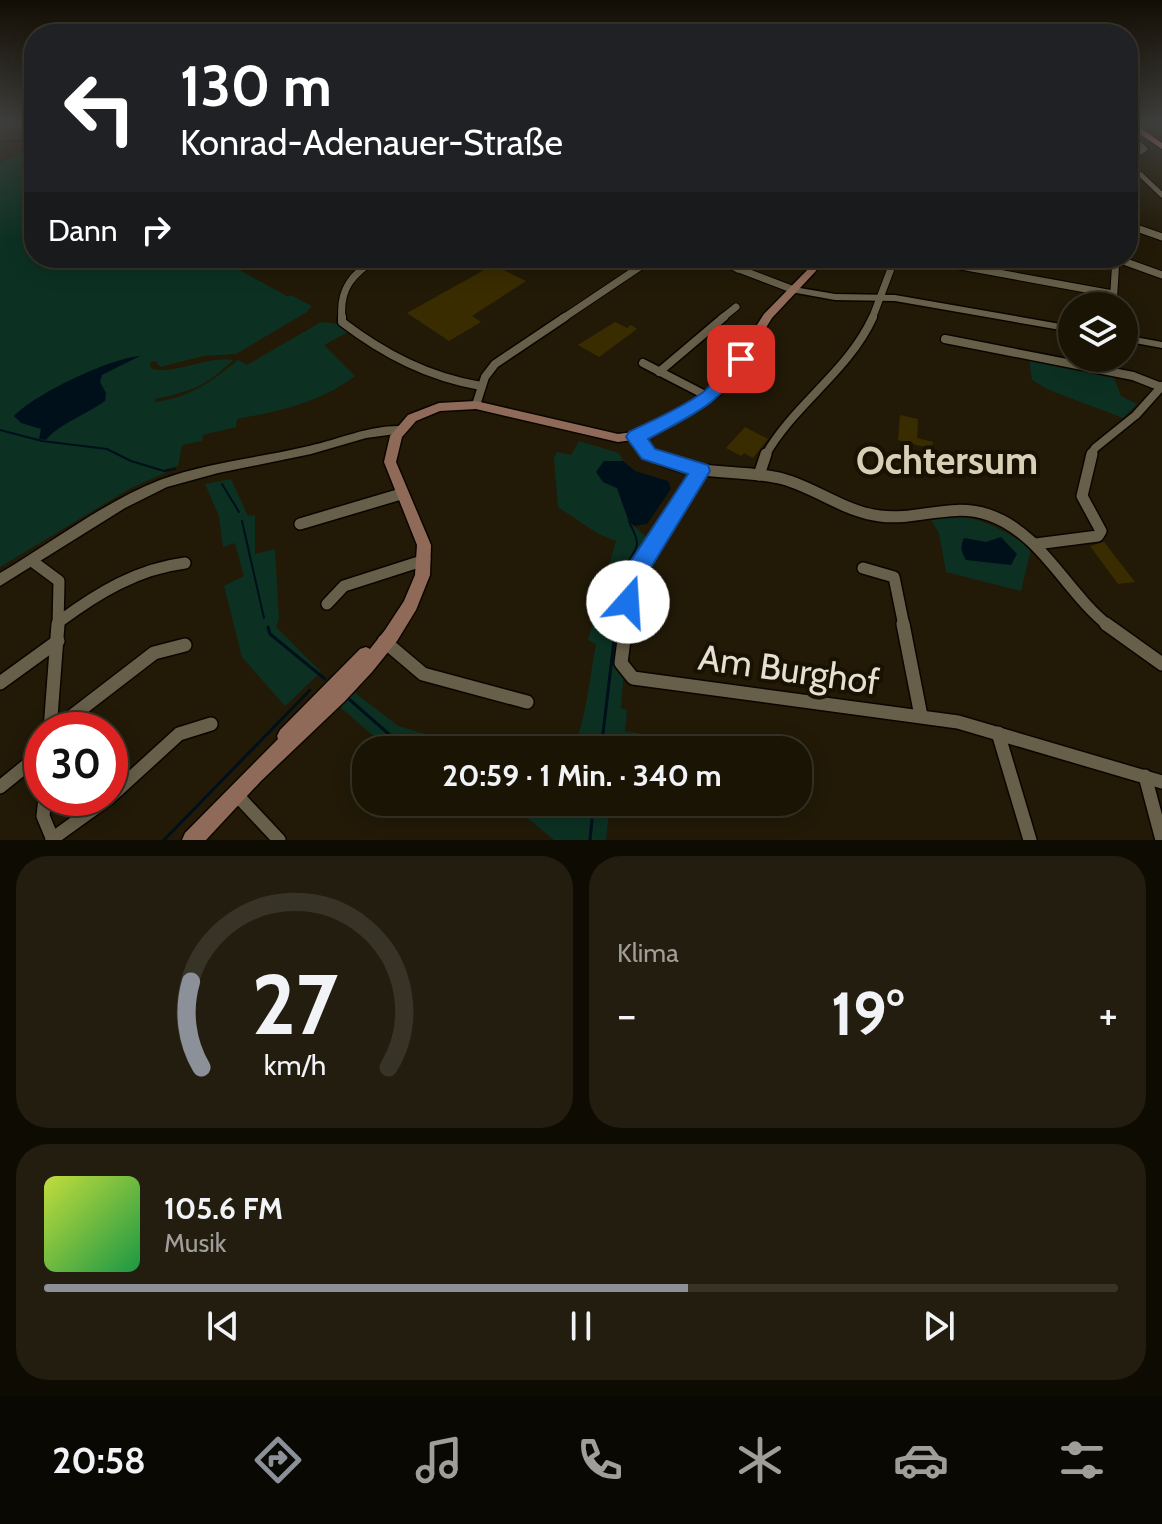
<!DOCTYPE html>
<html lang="de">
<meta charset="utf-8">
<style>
body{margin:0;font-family:Cabin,sans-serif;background:#231d0f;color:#f1f3f6;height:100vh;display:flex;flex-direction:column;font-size:30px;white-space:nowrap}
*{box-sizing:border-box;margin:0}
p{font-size:26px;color:#9f9e9a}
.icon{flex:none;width:44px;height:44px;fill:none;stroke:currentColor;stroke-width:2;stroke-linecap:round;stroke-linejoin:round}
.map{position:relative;height:840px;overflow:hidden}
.drawer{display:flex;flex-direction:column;gap:16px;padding:16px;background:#0e0b03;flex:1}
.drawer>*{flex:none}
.banner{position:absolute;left:24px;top:24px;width:1114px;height:244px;border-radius:32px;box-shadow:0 4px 20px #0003,0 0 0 2px #383327;background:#202124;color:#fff;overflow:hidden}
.controls{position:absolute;left:1058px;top:292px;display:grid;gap:16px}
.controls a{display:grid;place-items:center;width:80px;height:80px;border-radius:50%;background:#1a1405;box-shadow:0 4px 20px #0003,0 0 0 2px #383327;font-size:40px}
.speed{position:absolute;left:24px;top:712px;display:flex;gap:16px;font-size:40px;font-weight:700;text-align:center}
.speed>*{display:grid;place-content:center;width:104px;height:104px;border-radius:50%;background:#1a1405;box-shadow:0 4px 20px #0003,0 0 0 2px #383327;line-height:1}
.speed .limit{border:12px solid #d22;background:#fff;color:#111}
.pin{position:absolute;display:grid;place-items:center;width:68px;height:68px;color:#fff;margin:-34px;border-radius:16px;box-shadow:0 4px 12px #0006}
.me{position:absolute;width:88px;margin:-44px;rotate:19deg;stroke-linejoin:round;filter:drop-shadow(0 0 6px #0008)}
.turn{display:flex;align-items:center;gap:28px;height:168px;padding:0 24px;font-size:36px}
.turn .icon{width:104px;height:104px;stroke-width:2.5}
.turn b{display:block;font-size:56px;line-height:68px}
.then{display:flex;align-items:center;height:76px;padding:0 24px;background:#0003;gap:16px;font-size:30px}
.big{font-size:60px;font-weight:700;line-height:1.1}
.drawer .widget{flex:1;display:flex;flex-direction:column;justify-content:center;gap:12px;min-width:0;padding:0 28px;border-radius:32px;background:#231d0f}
.drawer .dial{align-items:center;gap:0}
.dial svg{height:208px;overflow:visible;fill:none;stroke:#383327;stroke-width:7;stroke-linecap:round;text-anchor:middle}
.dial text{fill:#f1f3f6;stroke:none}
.song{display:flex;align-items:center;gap:24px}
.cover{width:96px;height:96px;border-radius:12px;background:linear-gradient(135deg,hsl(70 70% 55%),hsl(140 70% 35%))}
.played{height:8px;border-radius:4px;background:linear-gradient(90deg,#8c9099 60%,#383327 60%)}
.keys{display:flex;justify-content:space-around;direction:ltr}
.heat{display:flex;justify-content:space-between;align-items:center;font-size:44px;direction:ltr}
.drawer .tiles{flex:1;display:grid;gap:16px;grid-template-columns:1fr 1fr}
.widget:last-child{grid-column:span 2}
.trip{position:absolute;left:352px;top:736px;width:460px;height:80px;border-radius:32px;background:#1a1405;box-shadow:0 4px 20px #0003,0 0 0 2px #383327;font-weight:700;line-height:80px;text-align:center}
.tab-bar{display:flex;height:128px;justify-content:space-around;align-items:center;background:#0a0802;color:#9f9e9a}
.tab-bar .icon{width:56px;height:56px}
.tab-bar .current{color:#8c9099}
.tab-bar b{font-size:36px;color:#f1f3f6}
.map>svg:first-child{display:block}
.green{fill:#0c3122}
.water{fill:#00101b}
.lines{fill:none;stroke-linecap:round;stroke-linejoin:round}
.stream-far1{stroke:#00101b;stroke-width:2}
.stream{stroke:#00101b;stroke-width:3}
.building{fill:#3a2c01}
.minor-far4-casing{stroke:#0b0500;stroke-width:7}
.minor-far3-casing{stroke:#0b0500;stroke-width:9}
.minor-far2-casing{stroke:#0b0500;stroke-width:11}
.minor-far1-casing{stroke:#0b0500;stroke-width:14}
.minor-casing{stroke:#0b0500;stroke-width:16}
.tertiary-casing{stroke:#0b0500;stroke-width:3}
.secondary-casing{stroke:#0b0500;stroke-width:3}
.trunk-casing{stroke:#0b0500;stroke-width:3}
.minor-far4{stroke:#675f49;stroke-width:5}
.minor-far3{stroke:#675f49;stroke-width:7}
.minor-far2{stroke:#675f49;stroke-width:8}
.minor-far1{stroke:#675f49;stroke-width:11}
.minor{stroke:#675f49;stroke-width:13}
.tertiary{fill:#675f49;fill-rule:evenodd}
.secondary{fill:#906a58;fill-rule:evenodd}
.trunk{fill:#d37b72;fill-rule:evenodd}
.route{fill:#1a73e8;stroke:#114b97;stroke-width:2}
.labels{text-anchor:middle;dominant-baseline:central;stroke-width:8;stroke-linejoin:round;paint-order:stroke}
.near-street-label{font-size:36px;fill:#e5e0d3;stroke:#191101}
.district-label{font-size:38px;font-weight:bold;fill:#d8cfb6;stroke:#191101}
</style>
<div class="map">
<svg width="1162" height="840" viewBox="0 0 1162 840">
<rect width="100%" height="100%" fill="#221a07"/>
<!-- green -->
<g class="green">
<path d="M34,149V258H277L253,270L241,265L236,268L287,296H293L312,306L307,312L236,354L203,356L160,367L156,361L150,362L151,368C169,377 208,355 233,360C205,387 192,391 155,399V402C191,397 211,382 238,360L247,365L321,322L339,324L348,332L324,345L355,376C319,403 280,411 237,419L236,427L203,435L202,441L182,445L178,466L166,469L165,473L129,489L0,567V162Z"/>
<polygon points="1029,359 1113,375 1121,396 1137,404 1123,418 1049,390 1032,380"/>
<path d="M579,441L619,453L623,461H604L603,482L617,488L629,522L651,541L631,580L621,708L627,710L625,731L659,737L658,749L618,741L616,750H523L526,736L574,749C587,712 589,682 596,644L588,640L616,541L597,533L558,507L554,458L557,452L571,455Z"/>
<polygon points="231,479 248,516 255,515 255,554 275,549 279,619 276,627 321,672 285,706 242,657 224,586 244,576 235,543 223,547 219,516 205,484"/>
<path d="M952,514C983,519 1006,530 1031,549L1021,591L946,572L939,533L930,518Z"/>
<polygon points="354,692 398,726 481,750 405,750 383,744 340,707"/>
<polygon points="508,802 610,802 606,840 554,840"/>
</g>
<!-- water -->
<g class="water">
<path d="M140,356L102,375L100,382L106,393L105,401C86,415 60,423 46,440L39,439L41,429L21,423L14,416C35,394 110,358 140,356Z"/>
<polygon points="604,461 623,461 635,471 668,481 671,489 647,524 635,526 629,522 617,488 603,482 596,472"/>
<path d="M1001,537L1017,554L1011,565L966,560C961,552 960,546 964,538L986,542Z"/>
</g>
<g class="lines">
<!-- stream-far1 -->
<g class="stream-far1">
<polyline points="0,142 34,140"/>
<polyline points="0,430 42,441 107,449 131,461 164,471 175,469"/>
<polyline points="222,484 239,512"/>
<polyline points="242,521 264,618"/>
<path d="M616,626C618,610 617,589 622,574C632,547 646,553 629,522"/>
</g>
<!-- stream -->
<g class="stream">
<polyline points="268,627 270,634 325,679"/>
<polyline points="350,700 391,736 439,750"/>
<polyline points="601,750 616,624"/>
<polyline points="164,840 310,690"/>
<polyline points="590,840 592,820"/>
</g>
</g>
<!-- building -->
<g class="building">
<polygon points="493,265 526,281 472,316 481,322 449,341 407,313"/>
<polygon points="615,322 627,328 631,325 637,329 599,357 578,345"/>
<polygon points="900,415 918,419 917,438 933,442 932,449 898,440"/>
<polygon points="745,427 768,439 753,458 744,453 741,456 726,448"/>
<polygon points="1104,542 1135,582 1118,584 1090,546"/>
</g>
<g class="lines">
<defs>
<g id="minor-far4">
<polyline points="1128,135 1145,149 1128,160"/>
<polyline points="1128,168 1141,175 1162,195"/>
</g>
<g id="minor-far3">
<polyline points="1128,225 1162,237"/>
<polyline points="710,258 794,290"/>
<polyline points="917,258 1113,294"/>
<polyline points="1115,258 1162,275"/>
<polyline points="738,269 751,258"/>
<polyline points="1113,306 1116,258"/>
<path d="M342,319C339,289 352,274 377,258"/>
<polyline points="562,319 653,258"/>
<polyline points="721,319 736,307"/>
<polyline points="872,319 895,258"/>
</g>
<g id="minor-far2">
<path d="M342,317V322C384,354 428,377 481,386"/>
<polyline points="945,339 1133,376 1161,387"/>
<polyline points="643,363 709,397"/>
<polyline points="659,372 724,317"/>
<polyline points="476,405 485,377 495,364 565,317"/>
<polyline points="636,437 655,456"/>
<path d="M765,456C794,404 848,372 873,317"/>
<polyline points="1090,456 1095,448 1136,415 1162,386"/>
</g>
<g id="minor-far1">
<path d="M651,454C691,478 739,468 783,479C816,488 845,512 880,516C917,521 951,502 989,515C1042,533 1067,594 1109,626"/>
<polyline points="759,475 766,454"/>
<polyline points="300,524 401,494"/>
<polyline points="1036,544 1098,536 1101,531 1082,496 1092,454"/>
<polyline points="32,561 59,581 58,626"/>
<polyline points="863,568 894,577 904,626"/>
<polyline points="327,604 344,586 425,560"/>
<path d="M60,621C98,593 137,569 185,563"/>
<polyline points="625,626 631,580 701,471"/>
</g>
<g id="minor">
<polyline points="626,624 621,663 633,678 958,722 1162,782"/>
<polyline points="903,624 921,716"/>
<polyline points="1106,624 1162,664"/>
<polyline points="384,641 423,674 527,702"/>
<polyline points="0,683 58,641"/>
<polyline points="50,730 58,624"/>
<polyline points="54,730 154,653 185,645"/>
<polyline points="998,733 1030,840"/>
<polyline points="1145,776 1162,840"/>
<polyline points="0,787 42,753"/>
<polyline points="236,794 279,840"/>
<polyline points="110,797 179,734 211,724"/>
<polyline points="45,798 43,816 53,840"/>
<polyline points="52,839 109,798"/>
</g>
<g id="tertiary">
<polygon points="794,287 835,294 895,295 1072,326 1072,332 895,301 835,300 791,292 790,290"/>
<polygon points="1124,335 1162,342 1162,348 1124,341"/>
<path d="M399,426L405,430L403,433L366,438L311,454L218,473L167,487L125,508L0,586V573C53,542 102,503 160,480C208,462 259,458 309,446C340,439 367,426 399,426Z"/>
</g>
<polygon id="secondary" points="819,258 828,258 772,318 736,376 721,394 698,411 647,438 618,442 476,409 440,411 416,421 402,437 396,462 431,545 430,575 416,610 397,641 372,672 345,701 261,781 206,840 182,840 185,833 278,739 277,736 280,730 360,649 366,647 370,649 385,630 404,601 415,575 417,545 384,462 390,436 408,415 439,403 476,401 618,434 641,431 690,405 713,388 728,370 764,314"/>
<polygon id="trunk" points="1128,123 1134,123 1162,143 1162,149 1128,126"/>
</defs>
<!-- minor-far4 casing -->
<use href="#minor-far4" class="minor-far4-casing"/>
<!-- minor-far3 casing -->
<use href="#minor-far3" class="minor-far3-casing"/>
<!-- minor-far2 casing -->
<use href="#minor-far2" class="minor-far2-casing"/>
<!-- minor-far1 casing -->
<use href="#minor-far1" class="minor-far1-casing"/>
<!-- minor casing -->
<use href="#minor" class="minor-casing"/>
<!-- tertiary casing -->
<use href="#tertiary" class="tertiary-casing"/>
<!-- secondary casing -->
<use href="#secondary" class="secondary-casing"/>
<!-- trunk casing -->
<use href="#trunk" class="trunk-casing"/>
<!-- minor-far4 -->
<use href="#minor-far4" class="minor-far4"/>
<!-- minor-far3 -->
<use href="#minor-far3" class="minor-far3"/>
<!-- minor-far2 -->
<use href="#minor-far2" class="minor-far2"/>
<!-- minor-far1 -->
<use href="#minor-far1" class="minor-far1"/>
<!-- minor -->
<use href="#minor" class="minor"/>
<!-- tertiary -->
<use href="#tertiary" class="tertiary"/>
<!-- secondary -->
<use href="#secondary" class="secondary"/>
<!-- trunk -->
<use href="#trunk" class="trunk"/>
</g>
<!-- sky -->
<linearGradient id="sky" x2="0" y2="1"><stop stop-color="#130e04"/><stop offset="0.51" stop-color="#3e3e3c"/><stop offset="1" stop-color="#3e3e3c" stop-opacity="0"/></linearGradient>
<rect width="1162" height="241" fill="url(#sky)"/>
<!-- route -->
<path class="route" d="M741,353L749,359C718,406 695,413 648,439L655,449L708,465L710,471L642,582L636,610L628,613L620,610L616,602L623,573L688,474L642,459L626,437L629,432C653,420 680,409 702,393C716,384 725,358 741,353Z"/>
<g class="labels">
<!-- near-street labels -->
<g class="near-street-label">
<text transform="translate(789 669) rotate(8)">Am Burghof</text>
</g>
<!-- district labels -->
<g class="district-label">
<text x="947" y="460">Ochtersum</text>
</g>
</g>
</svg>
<div class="controls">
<a><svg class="icon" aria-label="layers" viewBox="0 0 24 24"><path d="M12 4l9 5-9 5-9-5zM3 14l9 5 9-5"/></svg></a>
</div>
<div class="speed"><div class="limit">30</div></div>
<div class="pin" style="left:741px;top:359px;background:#d93025"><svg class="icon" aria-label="arrive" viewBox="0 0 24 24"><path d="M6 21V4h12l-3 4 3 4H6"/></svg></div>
<svg class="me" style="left:628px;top:602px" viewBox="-20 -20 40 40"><circle r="19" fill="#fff"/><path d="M0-13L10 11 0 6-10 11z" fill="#1a73e8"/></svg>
<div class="trip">20:59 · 1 Min. · 340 m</div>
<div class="banner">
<div class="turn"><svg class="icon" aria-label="left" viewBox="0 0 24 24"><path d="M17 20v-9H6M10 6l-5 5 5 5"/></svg><div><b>130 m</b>Konrad-Adenauer-Straße</div></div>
<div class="then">Dann<svg class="icon" aria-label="right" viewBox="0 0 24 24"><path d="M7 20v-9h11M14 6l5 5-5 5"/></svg></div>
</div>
</div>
<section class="drawer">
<div class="tiles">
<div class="widget dial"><svg viewBox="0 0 100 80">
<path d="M14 69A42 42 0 1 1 86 69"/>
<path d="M14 69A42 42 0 0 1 10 36" stroke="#8c9099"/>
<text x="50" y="56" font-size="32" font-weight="700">27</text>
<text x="50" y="72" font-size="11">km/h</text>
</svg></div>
<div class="widget"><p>Klima</p>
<div class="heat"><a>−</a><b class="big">19°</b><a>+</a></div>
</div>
<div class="widget">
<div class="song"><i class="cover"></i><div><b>105.6 FM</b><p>Musik</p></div></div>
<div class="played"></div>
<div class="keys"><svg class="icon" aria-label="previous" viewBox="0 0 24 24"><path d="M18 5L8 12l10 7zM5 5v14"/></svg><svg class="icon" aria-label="pause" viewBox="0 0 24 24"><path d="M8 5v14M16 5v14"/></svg><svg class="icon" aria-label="next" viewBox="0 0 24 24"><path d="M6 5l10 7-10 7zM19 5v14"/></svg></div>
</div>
</div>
</section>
<nav class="tab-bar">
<b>20:58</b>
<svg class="icon current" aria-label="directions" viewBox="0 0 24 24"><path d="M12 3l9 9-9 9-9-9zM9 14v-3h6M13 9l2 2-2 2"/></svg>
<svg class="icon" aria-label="music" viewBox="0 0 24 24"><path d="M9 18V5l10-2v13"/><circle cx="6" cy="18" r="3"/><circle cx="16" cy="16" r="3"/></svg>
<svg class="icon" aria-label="phone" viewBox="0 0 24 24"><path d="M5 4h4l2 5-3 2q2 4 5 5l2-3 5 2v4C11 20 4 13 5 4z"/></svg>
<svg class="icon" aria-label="climate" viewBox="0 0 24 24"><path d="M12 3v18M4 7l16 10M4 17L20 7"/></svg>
<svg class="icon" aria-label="car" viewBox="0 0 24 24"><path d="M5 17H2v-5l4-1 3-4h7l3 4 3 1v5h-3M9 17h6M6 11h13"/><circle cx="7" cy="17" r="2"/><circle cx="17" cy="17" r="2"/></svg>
<svg class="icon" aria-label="filters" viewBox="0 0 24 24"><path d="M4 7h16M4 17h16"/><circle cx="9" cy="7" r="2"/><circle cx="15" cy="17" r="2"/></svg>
</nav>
